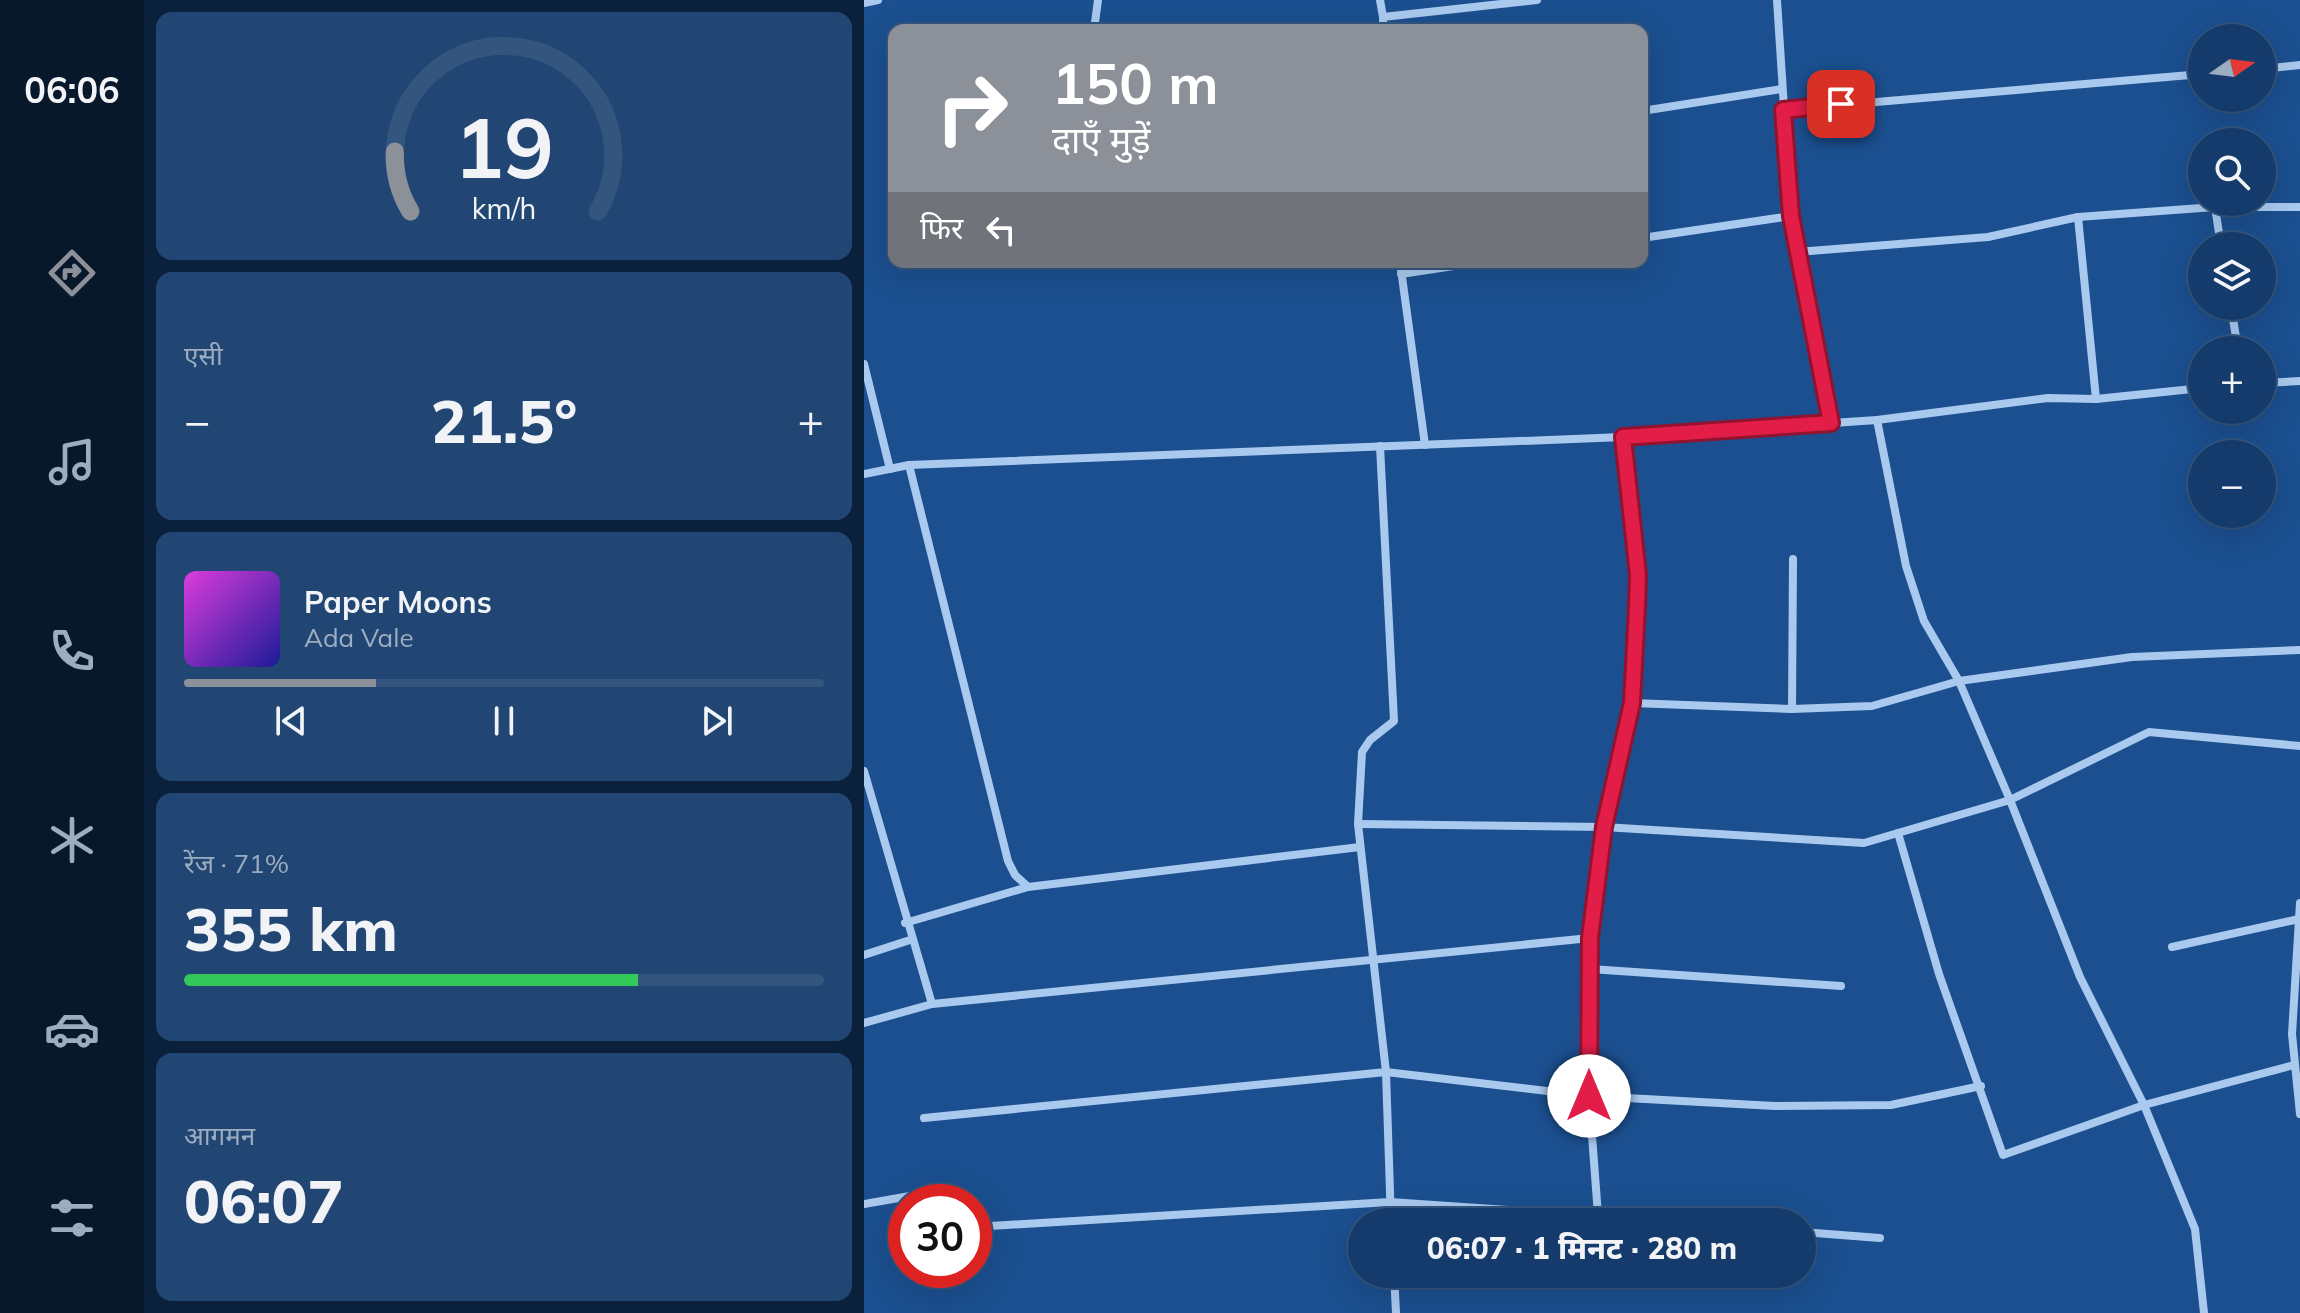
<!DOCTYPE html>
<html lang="hi">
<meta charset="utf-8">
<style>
body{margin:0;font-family:Mulish,"Noto Sans Devanagari",sans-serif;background:#214673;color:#f1f3f6;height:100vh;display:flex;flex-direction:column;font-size:30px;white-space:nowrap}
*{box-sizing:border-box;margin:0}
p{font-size:26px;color:#9dadc1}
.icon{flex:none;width:44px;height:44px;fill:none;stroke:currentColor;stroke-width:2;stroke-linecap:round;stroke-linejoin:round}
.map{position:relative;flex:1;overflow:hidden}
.drawer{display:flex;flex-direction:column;gap:12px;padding:12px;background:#0b203b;width:720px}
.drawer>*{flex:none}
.guide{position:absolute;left:24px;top:24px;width:760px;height:244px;border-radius:16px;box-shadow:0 8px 32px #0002,0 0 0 2px #33557e;background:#8c9099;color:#fff;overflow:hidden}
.needle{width:52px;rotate:76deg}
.controls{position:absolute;left:1324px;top:24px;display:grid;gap:16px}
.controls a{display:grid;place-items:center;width:88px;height:88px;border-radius:50%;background:#143b6b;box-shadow:0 8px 32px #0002,0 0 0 2px #33557e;font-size:40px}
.speed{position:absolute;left:24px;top:1184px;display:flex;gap:16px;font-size:40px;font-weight:700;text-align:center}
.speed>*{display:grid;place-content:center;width:104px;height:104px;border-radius:50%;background:#143b6b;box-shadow:0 8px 32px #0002,0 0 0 2px #33557e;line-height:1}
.speed .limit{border:12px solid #d22;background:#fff;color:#111}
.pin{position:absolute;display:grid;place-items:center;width:68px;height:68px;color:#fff;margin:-34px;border-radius:16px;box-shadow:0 4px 12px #0006}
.me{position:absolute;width:88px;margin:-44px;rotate:0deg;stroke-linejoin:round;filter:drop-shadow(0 0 6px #0008)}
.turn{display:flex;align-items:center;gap:28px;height:168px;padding:0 32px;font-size:36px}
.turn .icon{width:104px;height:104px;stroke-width:2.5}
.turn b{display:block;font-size:56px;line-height:68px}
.then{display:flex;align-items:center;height:76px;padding:0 32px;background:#0003;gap:16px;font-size:30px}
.big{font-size:60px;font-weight:800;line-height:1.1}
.drawer .tile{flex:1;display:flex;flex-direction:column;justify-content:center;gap:12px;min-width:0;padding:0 28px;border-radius:16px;background:#214673}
.drawer .dial{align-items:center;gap:0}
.dial svg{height:208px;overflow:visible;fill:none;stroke:#33557e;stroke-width:7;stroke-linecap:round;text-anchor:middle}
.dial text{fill:#f1f3f6;stroke:none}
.song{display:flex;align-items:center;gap:24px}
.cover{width:96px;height:96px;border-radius:12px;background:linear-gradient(135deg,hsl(300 70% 55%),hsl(240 70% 35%))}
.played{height:8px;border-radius:4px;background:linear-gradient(90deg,#8c9099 30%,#33557e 30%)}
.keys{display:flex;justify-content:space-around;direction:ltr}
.heat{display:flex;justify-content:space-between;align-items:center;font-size:44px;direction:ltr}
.charge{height:12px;border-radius:6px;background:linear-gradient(90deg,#34c759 71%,#33557e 0)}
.trip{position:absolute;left:484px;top:1208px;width:468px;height:80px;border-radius:40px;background:#143b6b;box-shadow:0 8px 32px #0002,0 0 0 2px #33557e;font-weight:800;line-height:80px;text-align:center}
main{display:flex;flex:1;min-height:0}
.tabs{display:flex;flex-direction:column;width:144px;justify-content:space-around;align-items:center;background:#08182b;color:#9dadc1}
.tabs .icon{width:56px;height:56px}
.tabs .active{color:#8c9099}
.tabs b{font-size:36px;color:#f1f3f6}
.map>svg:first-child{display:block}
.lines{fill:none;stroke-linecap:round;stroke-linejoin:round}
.minor{stroke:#a9c9ee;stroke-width:8}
.route-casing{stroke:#92132f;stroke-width:20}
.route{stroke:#e11d48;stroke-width:14}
</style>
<main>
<nav class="tabs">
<b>06:06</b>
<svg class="icon active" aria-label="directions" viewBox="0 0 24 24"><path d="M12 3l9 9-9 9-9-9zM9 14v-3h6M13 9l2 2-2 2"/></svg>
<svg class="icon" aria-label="music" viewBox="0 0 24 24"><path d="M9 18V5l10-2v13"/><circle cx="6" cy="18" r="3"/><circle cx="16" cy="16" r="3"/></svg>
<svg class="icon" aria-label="phone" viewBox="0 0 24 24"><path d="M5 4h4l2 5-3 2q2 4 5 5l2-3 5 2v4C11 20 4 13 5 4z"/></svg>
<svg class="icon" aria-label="climate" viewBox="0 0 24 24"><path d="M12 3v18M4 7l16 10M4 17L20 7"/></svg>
<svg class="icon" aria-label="car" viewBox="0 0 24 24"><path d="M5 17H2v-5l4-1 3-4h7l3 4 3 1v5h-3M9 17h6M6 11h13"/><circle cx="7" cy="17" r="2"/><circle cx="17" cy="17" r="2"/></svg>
<svg class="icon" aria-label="filters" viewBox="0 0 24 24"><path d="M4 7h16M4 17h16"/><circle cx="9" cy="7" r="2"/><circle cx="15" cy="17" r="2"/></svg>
</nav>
<section class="drawer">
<div class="tile dial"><svg viewBox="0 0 100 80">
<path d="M14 69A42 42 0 1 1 86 69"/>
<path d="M14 69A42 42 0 0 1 8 46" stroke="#8c9099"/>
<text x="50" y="56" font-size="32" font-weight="700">19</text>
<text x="50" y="72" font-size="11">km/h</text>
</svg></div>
<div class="tile"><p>एसी</p>
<div class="heat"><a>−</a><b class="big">21.5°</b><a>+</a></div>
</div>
<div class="tile">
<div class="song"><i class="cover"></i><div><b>Paper Moons</b><p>Ada Vale</p></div></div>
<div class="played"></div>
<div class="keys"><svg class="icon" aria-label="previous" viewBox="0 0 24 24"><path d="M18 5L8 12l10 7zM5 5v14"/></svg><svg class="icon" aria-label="pause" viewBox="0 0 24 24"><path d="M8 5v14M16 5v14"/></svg><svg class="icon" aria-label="next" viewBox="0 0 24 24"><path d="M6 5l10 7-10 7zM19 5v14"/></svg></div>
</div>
<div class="tile"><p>रेंज · 71%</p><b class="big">355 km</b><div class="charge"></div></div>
<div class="tile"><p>आगमन</p><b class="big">06:07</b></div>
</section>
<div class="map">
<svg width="1436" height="1313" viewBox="0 0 1436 1313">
<rect width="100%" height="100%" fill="#1b4f8f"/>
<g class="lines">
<!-- minor -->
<g class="minor">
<polyline points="516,0 519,17"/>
<polyline points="913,0 927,216 967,423"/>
<polyline points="0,3 14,0"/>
<polyline points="230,30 234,0"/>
<polyline points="519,30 519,17 673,0"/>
<polyline points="1398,69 1436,65"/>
<polyline points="919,110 1338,74"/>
<polyline points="778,111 918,89"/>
<polyline points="1351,207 1357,246"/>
<polyline points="778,238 927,216"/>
<polyline points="933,252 1124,237 1214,217"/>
<polyline points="536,262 561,445"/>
<polyline points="537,274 616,262"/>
<polyline points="1367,306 1374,350"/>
<polyline points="0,364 26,469"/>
<polyline points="1398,383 1436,381"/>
<polyline points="1232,399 1214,217 1351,207 1436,207"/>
<polyline points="516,446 530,721 506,740 498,752 494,824 522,1072 527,1222"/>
<polyline points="45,465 144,861 151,875 164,887 496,847"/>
<polyline points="0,474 45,465 759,437 1013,420 1184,398 1232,399 1338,388"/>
<polyline points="1436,650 1268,657 1095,681 1146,800 1285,732 1436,746"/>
<polyline points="768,703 928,709 1008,706 1095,681 1060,621 1042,566 1013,420"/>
<polyline points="928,709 929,559"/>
<polyline points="0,771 68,1004 726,938"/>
<polyline points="494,824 740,827 1000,843 1146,800 1216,977 1280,1105 1331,1229 1340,1313"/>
<polyline points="1034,833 1075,974 1139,1155 1280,1105 1430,1065"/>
<polyline points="1436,903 1428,1034 1436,1114"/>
<polyline points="41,923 164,887"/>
<polyline points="1308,947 1435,919"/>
<polyline points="0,955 46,940"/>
<polyline points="726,969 977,986"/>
<polyline points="0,1023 68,1004"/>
<polyline points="60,1118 522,1072 725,1096 726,938 740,827 768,703 774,575 759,437"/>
<polyline points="0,1204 46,1196 54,1202"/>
<polyline points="734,1215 725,1096 911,1106 1027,1105 1117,1086"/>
<polyline points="110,1227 526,1202 820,1222"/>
<polyline points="938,1232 1016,1238"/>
<polyline points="530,1274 532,1313"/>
</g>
</g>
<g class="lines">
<defs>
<polyline id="route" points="725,1096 726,938 740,827 768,703 773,607 774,575 759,437 967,423 927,216 919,110 977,104"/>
</defs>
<!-- route casing -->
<use href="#route" class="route-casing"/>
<!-- route -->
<use href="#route" class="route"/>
</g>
</svg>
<div class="controls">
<a><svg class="needle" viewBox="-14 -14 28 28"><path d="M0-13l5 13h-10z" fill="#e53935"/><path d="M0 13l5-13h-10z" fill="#9dadc1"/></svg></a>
<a><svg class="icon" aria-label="search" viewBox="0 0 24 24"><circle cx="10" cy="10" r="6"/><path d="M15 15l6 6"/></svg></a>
<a><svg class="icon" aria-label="layers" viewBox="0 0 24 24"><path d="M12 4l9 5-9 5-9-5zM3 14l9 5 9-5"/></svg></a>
<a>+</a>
<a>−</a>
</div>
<div class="speed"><div class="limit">30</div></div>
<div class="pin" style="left:977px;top:104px;background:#d93025"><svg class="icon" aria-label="arrive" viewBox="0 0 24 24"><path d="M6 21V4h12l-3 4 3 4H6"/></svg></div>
<svg class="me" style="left:725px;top:1096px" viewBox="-20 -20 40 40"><circle r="19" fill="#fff"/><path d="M0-13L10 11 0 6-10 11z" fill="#e11d48"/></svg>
<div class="trip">06:07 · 1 मिनट · 280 m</div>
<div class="guide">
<div class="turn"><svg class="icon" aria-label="right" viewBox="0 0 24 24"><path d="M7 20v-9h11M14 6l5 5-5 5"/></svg><div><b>150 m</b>दाएँ मुड़ें</div></div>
<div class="then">फिर<svg class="icon" aria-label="left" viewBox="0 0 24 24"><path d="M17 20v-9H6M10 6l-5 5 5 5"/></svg></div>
</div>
</div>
</main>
